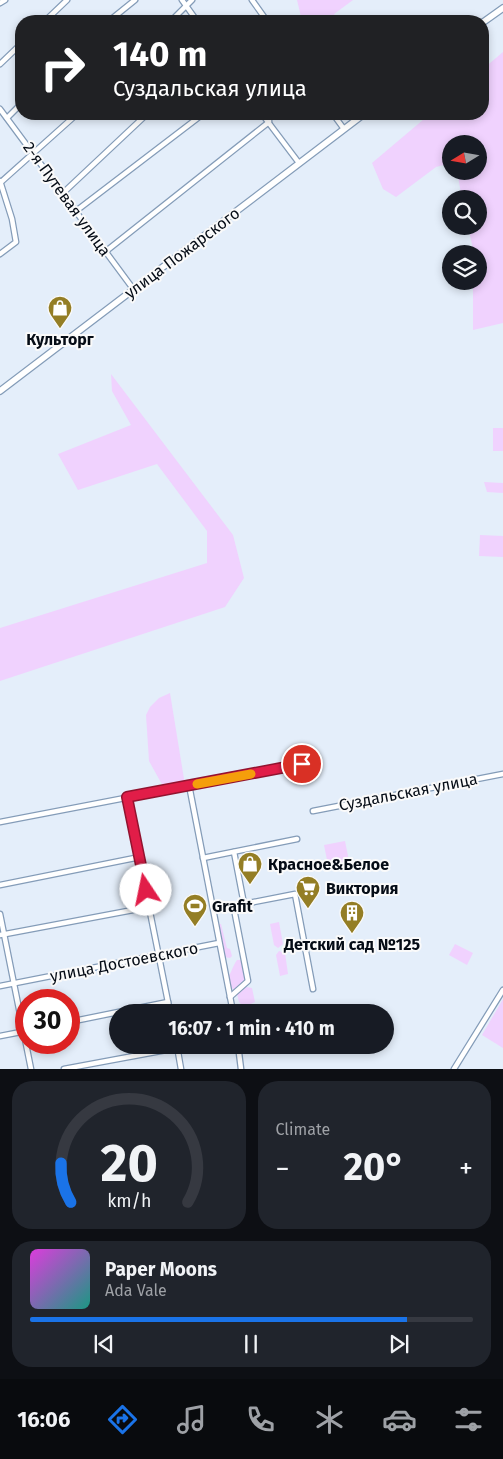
<!DOCTYPE html>
<meta charset="utf-8">
<style>
body{margin:0;font-family:"Fira Sans",sans-serif;background:#20242c;color:#f1f3f6;height:100vh;display:flex;flex-direction:column;font-size:19px;white-space:nowrap}
*{box-sizing:border-box;margin:0}
p{font-size:16px;color:#9ea1a6}
.icon{flex:none;width:28px;height:28px;fill:none;stroke:currentColor;stroke-width:2;stroke-linecap:round;stroke-linejoin:round}
.map{position:relative;height:1069px;overflow:hidden}
.panel{display:flex;flex-direction:column;gap:12px;padding:12px;background:#0d0f14;flex:1}
.panel>*{flex:none}
.guide{position:absolute;left:15px;top:15px;width:474px;height:105px;border-radius:20px;box-shadow:0 2px 8px #0003;background:#202124;color:#fff;overflow:hidden}
.needle{width:32px;rotate:259deg}
.buttons{position:absolute;left:442px;top:135px;display:grid;gap:10px}
.buttons a{display:grid;place-items:center;width:45px;height:45px;border-radius:50%;background:#171b24;box-shadow:0 2px 8px #0003;font-size:25px}
.speed{position:absolute;left:15px;top:989px;display:flex;gap:10px;font-size:25px;font-weight:700;text-align:center}
.speed>*{display:grid;place-content:center;width:65px;height:65px;border-radius:50%;background:#171b24;box-shadow:0 2px 8px #0003;line-height:1}
.speed .limit{border:8px solid #d22;background:#fff;color:#111}
.pin{position:absolute;display:grid;place-items:center;width:42px;height:42px;color:#fff;margin:-21px;border:2px solid #fff;border-radius:50%;box-shadow:0 1px 5px #0007}
.me{position:absolute;width:55px;margin:-28px;rotate:349deg;stroke-linejoin:round;filter:drop-shadow(0 0 4px #0008)}
.turn{display:flex;align-items:center;gap:18px;height:105px;padding:0 15px;font-size:22px}
.turn .icon{width:65px;height:65px;stroke-width:2.5}
.turn b{display:block;font-size:35px;line-height:42px}
.big{font-size:38px;font-weight:700;line-height:1.1}
.panel .tile{flex:1;display:flex;flex-direction:column;justify-content:center;gap:8px;min-width:0;padding:0 18px;border-radius:20px;background:#20242c}
.panel .dial{align-items:center;gap:0}
.dial svg{height:130px;overflow:visible;fill:none;stroke:#363941;stroke-width:7;stroke-linecap:round;text-anchor:middle}
.dial text{fill:#f1f3f6;stroke:none}
.song{display:flex;align-items:center;gap:15px}
.cover{width:60px;height:60px;border-radius:8px;background:linear-gradient(135deg,hsl(300 70% 55%),hsl(170 70% 35%))}
.played{height:5px;border-radius:2px;background:linear-gradient(90deg,#1a73e8 85%,#363941 85%)}
.keys{display:flex;justify-content:space-around;direction:ltr}
.heat{display:flex;justify-content:space-between;align-items:center;font-size:28px;direction:ltr}
.panel .tiles{flex:1;display:grid;gap:12px;grid-template-columns:1fr 1fr}
.tile:last-child{grid-column:span 2}
.trip{position:absolute;left:109px;top:1004px;width:285px;height:50px;border-radius:25px;background:#171b24;box-shadow:0 2px 8px #0003;font-weight:700;line-height:50px;text-align:center}
.tab-bar{display:flex;height:80px;justify-content:space-around;align-items:center;background:#090b0e;color:#9ea1a6}
.tab-bar .icon{width:35px;height:35px}
.tab-bar .current{color:#1a73e8}
.tab-bar b{font-size:22px;color:#f1f3f6}
.map>svg:first-child{display:block}
.green{fill:#f0d2fe}
.lines{fill:none;stroke-linecap:round;stroke-linejoin:round}
.street-casing{stroke:#849cb8;stroke-width:7}
.secondary-casing{stroke:#849cb8;stroke-width:8}
.street{stroke:#fff;stroke-width:4.5}
.secondary{stroke:#fff;stroke-width:5.5}
.route-casing{stroke:#92132f;stroke-width:12}
.route{stroke:#e11d48;stroke-width:9}
.slow{stroke:#f59e0b;stroke-width:9}
.labels{text-anchor:middle;dominant-baseline:central;stroke-width:4;stroke-linejoin:round;paint-order:stroke}
.street-label{font-size:16px;fill:#050c16;stroke:#fafafa}
.poi-label{font-size:16px;font-weight:bold;fill:#050c16;stroke:#fafafa;text-anchor:start}
</style>
<div class="map">
<svg width="503" height="1069" viewBox="0 0 503 1069">
<rect width="100%" height="100%" fill="#e4eefa"/>
<!-- green -->
<g class="green">
<polygon points="297,0 353,0 334,14 340,21 302,21"/>
<polygon points="503,52 503,323 473,330 473,281 479,281 479,254 474,254 468,226 479,226 479,199 462,199 457,171 479,171 479,144 451,144 451,163 436,167 396,197 383,189 372,163 430,114 482,114 483,69"/>
<polygon points="111,374 233,535 244,578 225,607 0,681 0,628 207,563 207,531 157,464 78,490 58,454 131,425 112,391"/>
<rect x="493" y="428" width="10" height="23"/>
<polygon points="484,482 503,483 503,493 487,492"/>
<polygon points="480,535 503,536 503,557 479,556"/>
<polygon points="170,693 185,785 164,788 149,761 146,715 150,707 159,698"/>
<polygon points="345,841 349,861 328,865 324,845"/>
<polygon points="279,922 283,944 278,948 274,945 270,924"/>
<polygon points="218,924 221,924 227,948 230,949 232,956 230,958 224,957"/>
<polygon points="455,944 473,953 467,965 449,955"/>
<polygon points="279,951 285,953 288,974 280,976 276,955"/>
<path d="M237,960H240L242,962L246,979L234,990L229,985L228,977C232,972 232,967 237,960Z"/>
<polygon points="246,987 252,988 255,1002 244,1007 239,1002 237,994"/>
<polygon points="503,999 503,1048 482,1035"/>
</g>
<g class="lines">
<defs>
<g id="street">
<polyline points="182,0 197,21"/>
<polyline points="252,0 267,21"/>
<polyline points="0,3 5,0"/>
<polyline points="45,21 67,0"/>
<polyline points="109,21 135,0"/>
<polyline points="171,21 192,0"/>
<polyline points="0,64 21,44"/>
<polyline points="0,109 134,290"/>
<polyline points="262,114 299,163"/>
<polyline points="333,114 344,129"/>
<polyline points="7,118 21,104"/>
<polyline points="0,181 12,219 16,242 0,254"/>
<polyline points="1,182 77,114"/>
<polyline points="63,193 147,114"/>
<polyline points="76,211 203,114"/>
<polyline points="105,252 269,122 269,114"/>
<polyline points="189,785 233,1012"/>
<polyline points="127,797 170,1012"/>
<polyline points="313,811 503,774"/>
<polyline points="0,822 302,764"/>
<polyline points="234,852 244,904 295,894 313,989"/>
<polyline points="203,858 297,839"/>
<polyline points="0,885 140,857"/>
<polyline points="0,914 31,1069"/>
<polyline points="0,935 149,907"/>
<polyline points="0,986 219,943"/>
<polyline points="230,997 248,981 234,909 243,907 244,904"/>
<polyline points="69,1022 168,1002"/>
<polyline points="0,1036 26,1031"/>
<polyline points="238,1045 241,1069"/>
<polyline points="177,1046 181,1069"/>
<polyline points="64,1069 177,1048"/>
<polyline points="454,1069 503,990"/>
</g>
<g id="secondary">
<polyline points="482,23 503,8"/>
<polyline points="0,391 364,114"/>
</g>
</defs>
<!-- street casing -->
<use href="#street" class="street-casing"/>
<!-- secondary casing -->
<use href="#secondary" class="secondary-casing"/>
<!-- street -->
<use href="#street" class="street"/>
<!-- secondary -->
<use href="#secondary" class="secondary"/>
</g>
<g class="lines">
<defs>
<polyline id="route" points="146,890 127,797 302,764"/>
</defs>
<!-- route casing -->
<use href="#route" class="route-casing"/>
<!-- route -->
<use href="#route" class="route"/>
<!-- slow -->
<polyline class="slow" points="197,784 251,774"/>
</g>
<!-- icons -->
<defs>
<symbol id="shop-pin" viewBox="-11 -11 22 30"><path d="M0 17L-7.5 6A9.5 9.5 0 1 1 7.5 6Z" fill="#947e25" stroke="#fafafa"/><path d="M-5-2.5h2.3a2.7 3.5 0 0 1 5.4 0H5L5.5 6h-11ZM-1.5-2.5h3a1.5 2.3 0 0 0-3 0Z" fill="#fff"/></symbol>
<symbol id="supermarket-pin" viewBox="-11 -11 22 30"><path d="M0 17L-7.5 6A9.5 9.5 0 1 1 7.5 6Z" fill="#947e25" stroke="#fafafa"/><path d="M-6-5.5h2.5l.6 2H6L4.5 2H-2.5L-4.4-4H-6ZM-1.5 3.2a1.3 1.3 0 1 0 .1 0ZM3 3.2a1.3 1.3 0 1 0 .1 0Z" fill="#fff"/></symbol>
<symbol id="stadium-pin" viewBox="-11 -11 22 30"><path d="M0 17L-7.5 6A9.5 9.5 0 1 1 7.5 6Z" fill="#947e25" stroke="#fafafa"/><path d="M0-5a6.5 5 0 1 0 0 10a6.5 5 0 1 0 0-10ZM-3.5-1.8h7v3.6h-7Z" fill="#fff"/></symbol>
<symbol id="building-pin" viewBox="-11 -11 22 30"><path d="M0 17L-7.5 6A9.5 9.5 0 1 1 7.5 6Z" fill="#947e25" stroke="#fafafa"/><path d="M-4-6H4V6H1V3H-1V6H-4ZM-2.5-4.3h1.7v1.8h-1.7ZM.8-4.3h1.7v1.8H.8ZM-2.5-1h1.7V.8h-1.7ZM.8-1h1.7V.8H.8Z" fill="#fff"/></symbol>
</defs>
<g fill-rule="evenodd">
<use href="#shop-pin" x="46" y="294" width="28" height="38"/>
<use href="#shop-pin" x="236" y="850" width="28" height="38"/>
<use href="#supermarket-pin" x="294" y="874" width="28" height="38"/>
<use href="#stadium-pin" x="181" y="892" width="28" height="38"/>
<use href="#building-pin" x="338" y="899" width="28" height="38"/>
</g>
<g class="labels">
<!-- street labels -->
<g class="street-label">
<text transform="translate(67 199) rotate(54)">2-я Путевая улица</text>
<text transform="translate(182 253) rotate(-37)">улица Пожарского</text>
<text transform="translate(408 792) rotate(-11)">Суздальская улица</text>
<text transform="translate(124 962) rotate(-11)">улица Достоевского</text>
</g>
<!-- poi labels -->
<g class="poi-label">
<text x="60" y="339" text-anchor="middle">Культорг</text>
<text x="268" y="864">Красное&amp;Белое</text>
<text x="326" y="888">Виктория</text>
<text x="212" y="906">Grafit</text>
<text x="352" y="944" text-anchor="middle">Детский сад №125</text>
</g>
</g>
</svg>
<div class="buttons">
<a><svg class="needle" viewBox="-14 -14 28 28"><path d="M0-13l5 13h-10z" fill="#e53935"/><path d="M0 13l5-13h-10z" fill="#9ea1a6"/></svg></a>
<a><svg class="icon" aria-label="search" viewBox="0 0 24 24"><circle cx="10" cy="10" r="6"/><path d="M15 15l6 6"/></svg></a>
<a><svg class="icon" aria-label="layers" viewBox="0 0 24 24"><path d="M12 4l9 5-9 5-9-5zM3 14l9 5 9-5"/></svg></a>
</div>
<div class="speed"><div class="limit">30</div></div>
<div class="pin" style="left:302px;top:764px;background:#d93025"><svg class="icon" aria-label="arrive" viewBox="0 0 24 24"><path d="M6 21V4h12l-3 4 3 4H6"/></svg></div>
<svg class="me" style="left:146px;top:890px" viewBox="-20 -20 40 40"><circle r="19" fill="#fff"/><path d="M0-13L10 11 0 6-10 11z" fill="#e11d48"/></svg>
<div class="trip">16:07 · 1 min · 410 m</div>
<div class="guide">
<div class="turn"><svg class="icon" aria-label="right" viewBox="0 0 24 24"><path d="M7 20v-9h11M14 6l5 5-5 5"/></svg><div><b>140 m</b>Суздальская улица</div></div>
</div>
</div>
<section class="panel">
<div class="tiles">
<div class="tile dial"><svg viewBox="0 0 100 80">
<path d="M14 69A42 42 0 1 1 86 69"/>
<path d="M14 69A42 42 0 0 1 8 45" stroke="#1a73e8"/>
<text x="50" y="56" font-size="32" font-weight="700">20</text>
<text x="50" y="72" font-size="11">km/h</text>
</svg></div>
<div class="tile"><p>Climate</p>
<div class="heat"><a>−</a><b class="big">20°</b><a>+</a></div>
</div>
<div class="tile">
<div class="song"><i class="cover"></i><div><b>Paper Moons</b><p>Ada Vale</p></div></div>
<div class="played"></div>
<div class="keys"><svg class="icon" aria-label="previous" viewBox="0 0 24 24"><path d="M18 5L8 12l10 7zM5 5v14"/></svg><svg class="icon" aria-label="pause" viewBox="0 0 24 24"><path d="M8 5v14M16 5v14"/></svg><svg class="icon" aria-label="next" viewBox="0 0 24 24"><path d="M6 5l10 7-10 7zM19 5v14"/></svg></div>
</div>
</div>
</section>
<nav class="tab-bar">
<b>16:06</b>
<svg class="icon current" aria-label="directions" viewBox="0 0 24 24"><path d="M12 3l9 9-9 9-9-9zM9 14v-3h6M13 9l2 2-2 2"/></svg>
<svg class="icon" aria-label="music" viewBox="0 0 24 24"><path d="M9 18V5l10-2v13"/><circle cx="6" cy="18" r="3"/><circle cx="16" cy="16" r="3"/></svg>
<svg class="icon" aria-label="phone" viewBox="0 0 24 24"><path d="M5 4h4l2 5-3 2q2 4 5 5l2-3 5 2v4C11 20 4 13 5 4z"/></svg>
<svg class="icon" aria-label="climate" viewBox="0 0 24 24"><path d="M12 3v18M4 7l16 10M4 17L20 7"/></svg>
<svg class="icon" aria-label="car" viewBox="0 0 24 24"><path d="M5 17H2v-5l4-1 3-4h7l3 4 3 1v5h-3M9 17h6M6 11h13"/><circle cx="7" cy="17" r="2"/><circle cx="17" cy="17" r="2"/></svg>
<svg class="icon" aria-label="filters" viewBox="0 0 24 24"><path d="M4 7h16M4 17h16"/><circle cx="9" cy="7" r="2"/><circle cx="15" cy="17" r="2"/></svg>
</nav>
